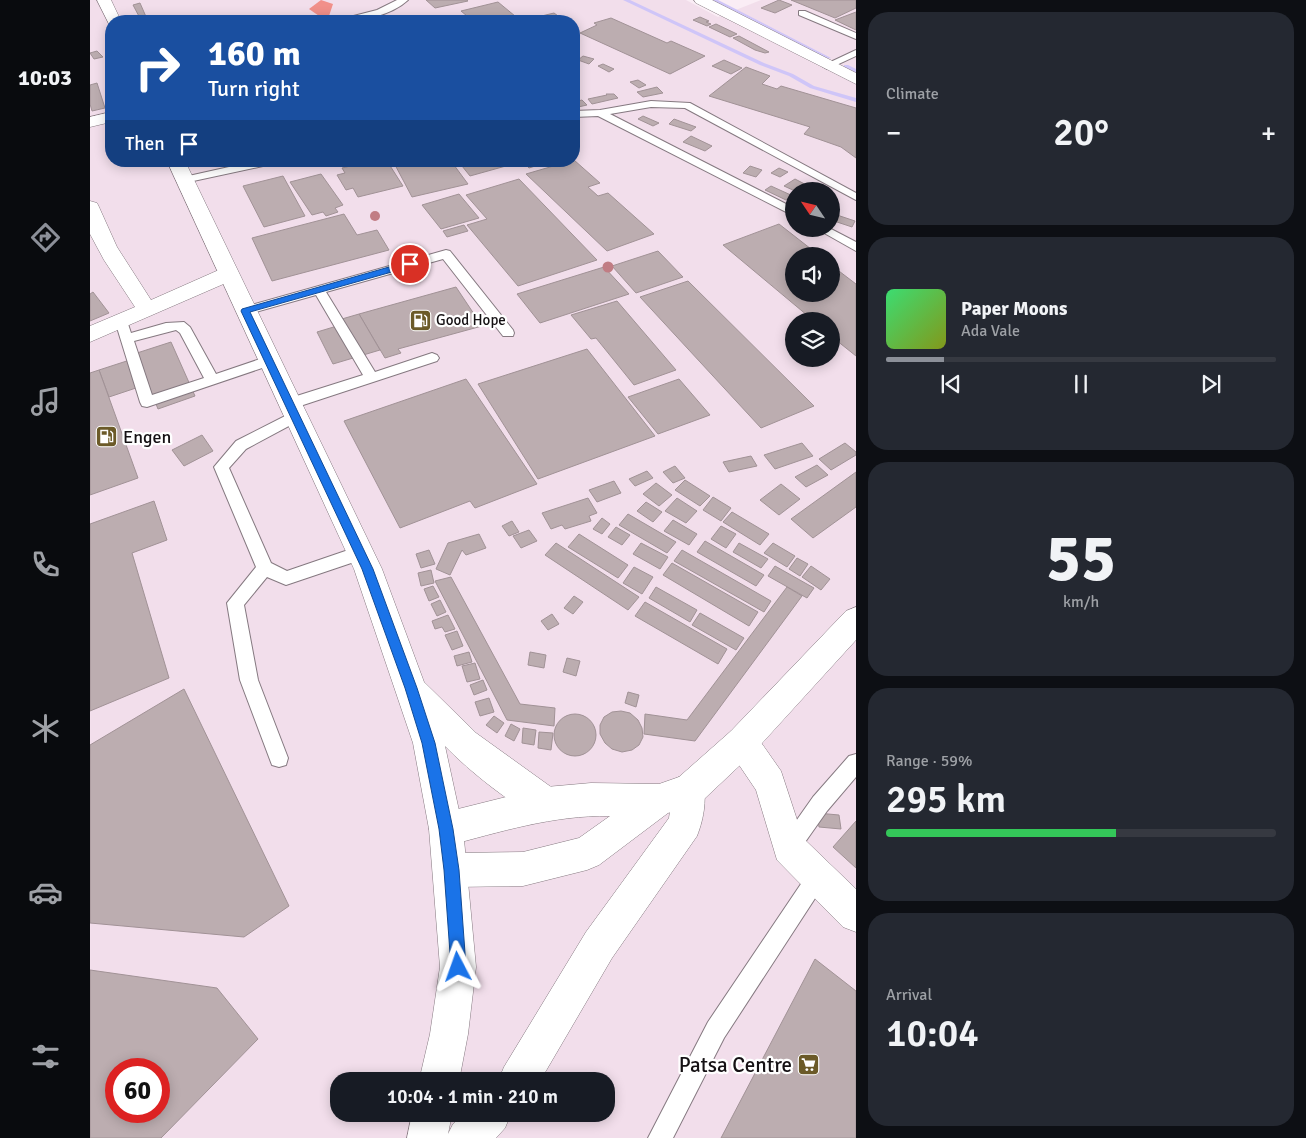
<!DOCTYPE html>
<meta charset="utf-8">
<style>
body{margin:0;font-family:Signika,sans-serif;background:#242831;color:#f1f3f6;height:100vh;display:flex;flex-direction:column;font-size:19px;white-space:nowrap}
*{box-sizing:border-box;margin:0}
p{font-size:16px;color:#9ea1a6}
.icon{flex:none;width:28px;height:28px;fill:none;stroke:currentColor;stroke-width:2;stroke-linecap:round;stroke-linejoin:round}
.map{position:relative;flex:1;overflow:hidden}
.details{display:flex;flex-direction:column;gap:12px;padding:12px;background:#0d0f14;width:450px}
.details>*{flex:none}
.hud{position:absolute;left:15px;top:15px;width:475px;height:152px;border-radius:20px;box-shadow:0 2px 12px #0003;background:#1a4fa0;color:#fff;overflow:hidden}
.needle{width:32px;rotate:305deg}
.controls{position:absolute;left:695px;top:182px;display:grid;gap:10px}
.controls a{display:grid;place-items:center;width:55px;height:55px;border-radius:50%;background:#171b24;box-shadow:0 2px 12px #0003;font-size:25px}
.speed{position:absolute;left:15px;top:1058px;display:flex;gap:10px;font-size:25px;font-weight:700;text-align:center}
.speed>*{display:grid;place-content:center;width:65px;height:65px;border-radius:50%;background:#171b24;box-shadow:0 2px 12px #0003;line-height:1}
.speed .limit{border:8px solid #d22;background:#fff;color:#111}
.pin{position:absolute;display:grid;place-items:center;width:42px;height:42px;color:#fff;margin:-21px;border:2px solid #fff;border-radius:50%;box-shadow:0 1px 5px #0007}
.me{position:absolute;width:55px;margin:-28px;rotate:356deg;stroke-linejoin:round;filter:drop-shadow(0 0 4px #0008)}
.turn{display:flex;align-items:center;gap:18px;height:105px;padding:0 20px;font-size:22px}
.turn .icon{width:65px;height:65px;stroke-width:2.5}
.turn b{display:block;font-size:35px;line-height:42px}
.then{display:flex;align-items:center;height:48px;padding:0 20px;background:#0003;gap:10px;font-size:19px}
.big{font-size:38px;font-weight:600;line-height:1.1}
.details .card{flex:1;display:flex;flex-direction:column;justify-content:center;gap:8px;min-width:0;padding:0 18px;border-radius:20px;background:#242831}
.details .dial{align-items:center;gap:0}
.dial b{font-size:65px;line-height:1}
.song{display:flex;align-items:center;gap:15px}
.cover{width:60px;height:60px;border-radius:8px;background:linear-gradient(135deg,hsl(140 70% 55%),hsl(70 70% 35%))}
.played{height:5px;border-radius:2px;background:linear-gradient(90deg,#8c9099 15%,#363941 15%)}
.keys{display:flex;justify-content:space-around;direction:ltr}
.heat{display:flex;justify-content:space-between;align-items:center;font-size:28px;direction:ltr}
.charge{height:8px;border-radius:4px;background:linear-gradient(90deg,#34c759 59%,#363941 0)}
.trip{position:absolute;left:240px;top:1072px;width:285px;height:50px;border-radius:20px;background:#171b24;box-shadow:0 2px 12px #0003;font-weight:600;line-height:50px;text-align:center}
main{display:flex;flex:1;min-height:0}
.tabs{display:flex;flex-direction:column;width:90px;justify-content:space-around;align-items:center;background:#090b0e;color:#9ea1a6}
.tabs .icon{width:35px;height:35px}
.tabs .on{color:#8c9099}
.tabs b{font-size:22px;color:#f1f3f6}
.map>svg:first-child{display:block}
.built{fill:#f2deeb;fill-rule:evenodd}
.forest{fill:#f1908a}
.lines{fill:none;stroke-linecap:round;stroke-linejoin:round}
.stream{fill:#cfc5f8;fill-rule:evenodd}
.building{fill:#bcadb0;stroke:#a19296;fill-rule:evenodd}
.service-casing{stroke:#857980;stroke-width:2}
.minor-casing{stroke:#857980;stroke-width:1}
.secondary-casing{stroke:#857980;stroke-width:1}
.primary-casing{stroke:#857980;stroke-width:1}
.service{fill:#fff;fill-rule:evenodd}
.minor{fill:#fff;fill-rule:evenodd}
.secondary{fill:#fff;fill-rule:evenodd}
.primary{fill:#fff;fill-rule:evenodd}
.tree{fill:#c17d84}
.route{fill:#1a73e8;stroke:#114b97}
.labels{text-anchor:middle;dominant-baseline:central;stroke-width:4.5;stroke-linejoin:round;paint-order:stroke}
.far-poi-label{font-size:15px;fill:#151114;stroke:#fff;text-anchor:start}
.poi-label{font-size:18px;fill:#151114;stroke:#fff;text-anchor:start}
.near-poi-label{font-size:21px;fill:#151114;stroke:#fff;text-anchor:end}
</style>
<main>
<nav class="tabs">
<b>10:03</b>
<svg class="icon on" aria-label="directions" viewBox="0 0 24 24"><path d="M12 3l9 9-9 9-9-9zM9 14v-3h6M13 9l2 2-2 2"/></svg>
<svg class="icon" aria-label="music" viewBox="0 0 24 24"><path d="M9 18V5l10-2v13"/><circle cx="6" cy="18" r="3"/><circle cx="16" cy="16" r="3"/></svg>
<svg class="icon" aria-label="phone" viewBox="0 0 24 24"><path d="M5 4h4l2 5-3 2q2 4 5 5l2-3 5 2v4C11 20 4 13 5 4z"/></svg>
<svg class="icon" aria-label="climate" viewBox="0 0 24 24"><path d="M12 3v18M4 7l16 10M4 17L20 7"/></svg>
<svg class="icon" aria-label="car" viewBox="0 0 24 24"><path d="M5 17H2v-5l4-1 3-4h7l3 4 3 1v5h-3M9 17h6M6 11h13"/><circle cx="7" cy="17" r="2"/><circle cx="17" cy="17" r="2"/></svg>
<svg class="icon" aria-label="filters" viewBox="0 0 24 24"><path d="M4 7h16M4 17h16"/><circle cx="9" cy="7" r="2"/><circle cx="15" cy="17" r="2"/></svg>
</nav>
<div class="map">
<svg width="766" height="1138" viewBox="0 0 766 1138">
<rect width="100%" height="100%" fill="#faedf5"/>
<!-- built -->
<path class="built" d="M0,0H596L628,17L671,0H766V1138H0ZM21,21H484V161H21ZM704,191H741V229H704ZM704,256H741V294H704ZM704,321H741V359H704ZM26,1069H69V1111H26ZM249,1081H516V1114H249Z"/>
<!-- forest -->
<polygon class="forest" points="231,0 243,4 239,16 232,18 219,9"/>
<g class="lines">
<!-- stream -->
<g class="stream">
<polygon points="533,0 540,0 674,63 703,74 724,86 766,98 766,102 720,88 699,76 670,65"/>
<polygon points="621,0 628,0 741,58 736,59"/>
<polygon points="754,65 758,65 766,69 766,73 754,67"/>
</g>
</g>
<!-- building -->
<g class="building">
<polygon points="336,0 377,0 378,1 345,8"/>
<polygon points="689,0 702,5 685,13 671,8"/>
<polygon points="701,0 766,0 766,8 745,18"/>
<polygon points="408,2 431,21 464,13 475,21 383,21 371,11"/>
<polygon points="50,3 57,19 51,20 43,5"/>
<polygon points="766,12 766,30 745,20"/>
<polygon points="610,17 619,21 616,22 621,24 617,26 603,20"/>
<polygon points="521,18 577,43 581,41 615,56 580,74 490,33 507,25 504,23"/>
<polygon points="626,24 647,34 640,37 619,27"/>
<polygon points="649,36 679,52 675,53 665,50 643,38"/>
<polygon points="7,51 13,57 4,59 0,53"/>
<polygon points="493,56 504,59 499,64 488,60"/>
<polygon points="634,60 652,68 641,74 622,66"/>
<polygon points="513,64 524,69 519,72 508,66"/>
<polygon points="656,67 680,76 672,84 687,89 691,86 766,108 766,158 751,147 714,134 720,127 619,96"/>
<polygon points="548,80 556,85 549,88 540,82"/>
<polygon points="7,83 15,108 2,111 0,104 0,85"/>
<polygon points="567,87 573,93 553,97 547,92"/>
<polygon points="516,94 524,94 528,98 502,104 498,99 517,95"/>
<polygon points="492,100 497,105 484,108 484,102"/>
<polygon points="553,116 569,123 563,126 548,119"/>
<polygon points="584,119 606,127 601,131 579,124"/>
<polygon points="601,136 622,146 615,151 593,142"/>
<polygon points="484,160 510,183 498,187 508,196 518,193 564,234 517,251 436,174"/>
<polygon points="282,161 297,161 313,186 268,197 263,188 256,190 247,175 255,173 252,168"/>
<polygon points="303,161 361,161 378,184 322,197"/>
<polygon points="368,161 421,161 423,164 380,176"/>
<polygon points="432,161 461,161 439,168"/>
<polygon points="660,166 672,170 666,177 653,173"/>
<polygon points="689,168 698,172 690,177 681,173"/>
<polygon points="231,174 253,205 245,208 248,212 236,216 233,212 222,215 200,182"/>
<polygon points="193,176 215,216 174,227 153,186"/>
<polygon points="429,179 507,260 428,286 377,225 397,219 376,195"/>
<polygon points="705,179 728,191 705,191 694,186"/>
<polygon points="681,186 703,196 696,200 675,190"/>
<polygon points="369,194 389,218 351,229 332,205"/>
<polygon points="741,213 765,221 762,227 741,220"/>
<polygon points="254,214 267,235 287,230 299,250 182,281 162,238"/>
<polygon points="689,224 730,256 704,256 704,294 741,294 741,265 766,284 766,356 741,336 741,321 724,321 633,245"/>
<polygon points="374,225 378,231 357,237 353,231"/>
<polygon points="568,251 593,277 546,293 522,266"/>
<polygon points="514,267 539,294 450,323 427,294"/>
<polygon points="598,281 724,406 671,428 550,297"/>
<polygon points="366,287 392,326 308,349 311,353 295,358 269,314"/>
<polygon points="3,292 19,313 0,321 0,294"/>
<polygon points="527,301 586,370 544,385 506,338 501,339 481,315"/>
<polygon points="269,314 290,350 243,364 227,332 247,326 245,321"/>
<polygon points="81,342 105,396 68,409 58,384 19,397 9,370 49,357 47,353"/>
<polygon points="497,349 565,436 448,479 388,384"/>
<polygon points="9,370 48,478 0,495 0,373"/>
<polygon points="376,379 447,484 385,508 380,501 310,528 254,421"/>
<polygon points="589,379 620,415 568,434 538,397"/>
<polygon points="112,435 123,451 94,466 82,450"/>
<polygon points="712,443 723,456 685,469 674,455"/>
<polygon points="755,443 766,452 766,455 741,470 729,459"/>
<polygon points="661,456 667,466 639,472 633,462"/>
<polygon points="727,465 738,475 716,487 705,477"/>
<polygon points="585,466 595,478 583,483 573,472"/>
<polygon points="557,471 563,478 545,486 539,479"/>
<polygon points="766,472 766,507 723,538 701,519"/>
<polygon points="595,480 620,496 610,506 585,490"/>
<polygon points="524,481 531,493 507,502 499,490"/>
<polygon points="566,483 582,495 569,506 553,494"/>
<polygon points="691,484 710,499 689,515 670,500"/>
<polygon points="623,497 641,508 631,521 613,510"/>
<polygon points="498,498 507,513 499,516 501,521 475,529 472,525 461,529 452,513"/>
<polygon points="587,498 607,511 596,523 575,511"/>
<polygon points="64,501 77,540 42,553 79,678 0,711 0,524"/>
<polygon points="556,502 572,512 563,522 547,511"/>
<polygon points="642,512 679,534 670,545 633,522"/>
<polygon points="538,514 586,542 577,553 529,525"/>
<polygon points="512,518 520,524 512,534 503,529"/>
<polygon points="583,520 607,534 599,545 574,531"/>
<polygon points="422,521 429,532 419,536 412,526"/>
<polygon points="631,526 646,534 636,548 621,539"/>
<polygon points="526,527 540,535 532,545 518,537"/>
<polygon points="439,530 447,541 431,548 423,536"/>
<polygon points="389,534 396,548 376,555 372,550 360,575 346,569 358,543"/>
<polygon points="489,534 538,565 528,578 478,547"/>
<polygon points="615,541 674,575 666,586 607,552"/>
<polygon points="466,543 549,597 538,610 455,555"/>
<polygon points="551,543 578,557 570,569 543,554"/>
<polygon points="649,543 678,559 671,568 643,552"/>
<polygon points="683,543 705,556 697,567 674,553"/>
<polygon points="339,550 345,564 331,568 326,554"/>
<polygon points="592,550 681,601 674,612 584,561"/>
<polygon points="707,558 718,564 710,576 699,569"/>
<polygon points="582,563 668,612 659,626 573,575"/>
<polygon points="685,566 724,588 717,598 678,576"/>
<polygon points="721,566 740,579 731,590 712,577"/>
<polygon points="544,567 563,577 552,594 533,583"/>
<polygon points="341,570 344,583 331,586 328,573"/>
<polygon points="361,577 430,704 465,708 464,726 417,720 345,581"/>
<polygon points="343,586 349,597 339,601 334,589"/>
<polygon points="566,587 607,610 600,622 559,598"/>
<polygon points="697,587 712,596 605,741 554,734 555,714 597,720"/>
<polygon points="484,596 493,602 483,614 474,608"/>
<polygon points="350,600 356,612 347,616 341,604"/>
<polygon points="555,602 637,649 628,664 545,616"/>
<polygon points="610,613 654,638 646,650 602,625"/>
<polygon points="462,614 469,624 458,630 451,621"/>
<polygon points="358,615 365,629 355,632 352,627 345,629 342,621"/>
<polygon points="367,631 373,646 362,650 355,635"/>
<polygon points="379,652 382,662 367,666 364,656"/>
<polygon points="440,652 456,655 454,668 438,665"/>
<polygon points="477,658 490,661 486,676 473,672"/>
<polygon points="385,663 390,679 377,682 372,666"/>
<polygon points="393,680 397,690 384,695 380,685"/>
<polygon points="94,689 199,906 154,937 0,923 0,745"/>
<polygon points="538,692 549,695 546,707 535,703"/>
<polygon points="399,698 404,712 390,716 385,702"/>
<polygon points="531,711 540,713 548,720 552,728 553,737 549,745 542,750 532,752 522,749 515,743 510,734 510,725 514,717 522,712"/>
<circle cx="485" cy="735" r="21"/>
<polygon points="404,716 414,723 407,733 396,725"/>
<polygon points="421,724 430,729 424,741 415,736"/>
<polygon points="433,728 446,730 444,745 432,743"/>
<polygon points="449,732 463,733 461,750 448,748"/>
<polygon points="727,813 749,815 751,829 729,827"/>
<polygon points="766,821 766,868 743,847"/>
<polygon points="725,959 766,991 766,1138 631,1138"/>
<path d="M0,970L127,988L168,1039L71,1138H0ZM26,1069H69V1111H26Z"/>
</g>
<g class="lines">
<defs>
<g id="service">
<path d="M307,0H318C301,16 267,23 244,21L287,10Z"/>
<polygon points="709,11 715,11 766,33 766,39 709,15"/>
<polygon points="766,50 766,56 740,68 737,69 732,66"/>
<polygon points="561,101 600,103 766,193 766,200 595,108 561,107 520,114 704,208 704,216 508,116 484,117 484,111 510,110"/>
<polygon points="166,161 187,161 182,164 94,183 89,180 94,177"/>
<polygon points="727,229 741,229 766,242 766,251"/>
<polygon points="356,250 360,251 423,330 424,333 423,336 413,336 353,259 236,292 285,372 342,353 347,355 349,358 347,361 204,408 194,408 192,404 194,400 273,375 226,295 155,315 151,314 149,311 151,308"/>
<path d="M31,317L36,318L41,333L76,323L94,322L100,327L126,374L179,356L184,358L186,361L184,364L57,407L52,406L50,402L25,321ZM86,330L90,333L114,378L62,395L44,341Z"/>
<polygon points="205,411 210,412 212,416 210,420 156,449 139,468 181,563 197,571 270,546 276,548 278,553 276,558 196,585 177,577 154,605 168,680 198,758 196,765 189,767 182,765 150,680 137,603 166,567 124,467 146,441"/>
<polygon points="766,754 766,777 737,811 706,855 699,858 692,855 689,848 692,841 723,797 759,756"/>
<polygon points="728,866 735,869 738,876 735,883 634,1038 583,1138 558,1138 618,1022 721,869"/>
</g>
<g id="minor">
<polygon points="604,0 622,0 766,73 766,84 606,3"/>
<polygon points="21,112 21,122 0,127 0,117"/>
<polygon points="0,201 7,203 9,207 27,247 61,300 131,269 138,267 145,269 148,274 145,279 0,342 0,326 45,307 14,260 0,234"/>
<polygon points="652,727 663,731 691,771 713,838 766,889 766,932 753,927 687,860 666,790 641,753 636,742 641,731"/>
</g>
<path id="secondary" d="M766,607V640L663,753L611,802L578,813L509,865L497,870L433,886L361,887L349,882L344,870L349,858L361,853L433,852L489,838L520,816C463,815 410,832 356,846L344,841L339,829L344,817L356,812L456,787L501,783L569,784L589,777L641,731L756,611Z"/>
<g id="primary">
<polygon points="7,0 21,0 31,21 21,21 21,25 19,24"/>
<path d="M77,161H95L292,569L334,682L386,733L468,792L473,804L468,816L456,821C425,808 379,771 355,746L373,829L386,967L378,1034L369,1081H329L340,1034L350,967L339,829L323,743L264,569Z"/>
<path d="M599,774L611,778C618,796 614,818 607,836L522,958L450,1081H408L414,1067L496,932L579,818L583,790L587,778Z"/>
<polygon points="322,1114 362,1114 358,1134 363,1124 373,1114 421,1114 415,1128 406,1138 317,1138"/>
</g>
</defs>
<!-- service casing -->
<use href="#service" class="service-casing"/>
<!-- minor casing -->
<use href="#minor" class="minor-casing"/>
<!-- secondary casing -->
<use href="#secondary" class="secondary-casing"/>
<!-- primary casing -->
<use href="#primary" class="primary-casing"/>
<!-- service -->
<use href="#service" class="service"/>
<!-- minor -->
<use href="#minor" class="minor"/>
<!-- secondary -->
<use href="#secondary" class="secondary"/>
<!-- primary -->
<use href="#primary" class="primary"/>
</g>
<!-- trees -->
<g class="tree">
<circle cx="285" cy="216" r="5"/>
<circle cx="518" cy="267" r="5.5"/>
</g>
<!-- route -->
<polygon class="route" points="320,261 323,262 323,266 160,312 283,569 327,688 345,743 363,829 369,870 376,967 374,972 368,974 363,972 361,967 354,870 349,829 332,743 315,688 272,569 151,311 152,309"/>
<!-- icons -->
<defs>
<symbol id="fuel-square" viewBox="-11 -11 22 22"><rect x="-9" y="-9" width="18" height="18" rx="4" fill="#6b5a28" stroke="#fff"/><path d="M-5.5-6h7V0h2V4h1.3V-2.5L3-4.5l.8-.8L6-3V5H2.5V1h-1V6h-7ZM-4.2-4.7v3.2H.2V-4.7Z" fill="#fff"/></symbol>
<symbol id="supermarket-square" viewBox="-11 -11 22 22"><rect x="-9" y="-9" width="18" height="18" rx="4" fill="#6b5a28" stroke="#fff"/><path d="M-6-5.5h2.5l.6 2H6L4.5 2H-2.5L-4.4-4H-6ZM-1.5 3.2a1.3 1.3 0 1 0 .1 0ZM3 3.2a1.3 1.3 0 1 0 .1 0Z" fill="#fff"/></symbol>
</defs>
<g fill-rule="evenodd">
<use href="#fuel-square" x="318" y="308" width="25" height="25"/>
<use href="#fuel-square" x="4" y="424" width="25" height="25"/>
<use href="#supermarket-square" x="706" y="1052" width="25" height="25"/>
</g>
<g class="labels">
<!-- far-poi labels -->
<g class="far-poi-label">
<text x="346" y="320">Good Hope</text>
</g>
<!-- poi labels -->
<g class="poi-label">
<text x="33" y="437">Engen</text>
</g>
<!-- near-poi labels -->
<g class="near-poi-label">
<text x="702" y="1065">Patsa Centre</text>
</g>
</g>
</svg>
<div class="controls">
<a><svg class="needle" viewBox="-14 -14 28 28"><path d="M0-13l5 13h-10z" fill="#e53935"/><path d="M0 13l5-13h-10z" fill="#9ea1a6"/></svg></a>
<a><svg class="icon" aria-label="sound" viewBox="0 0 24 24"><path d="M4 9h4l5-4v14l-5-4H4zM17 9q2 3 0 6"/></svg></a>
<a><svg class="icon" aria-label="layers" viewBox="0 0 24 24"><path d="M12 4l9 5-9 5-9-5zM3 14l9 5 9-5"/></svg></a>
</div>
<div class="speed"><div class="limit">60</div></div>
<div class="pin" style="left:320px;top:264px;background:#d93025"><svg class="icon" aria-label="arrive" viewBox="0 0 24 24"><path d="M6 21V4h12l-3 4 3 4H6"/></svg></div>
<svg class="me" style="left:368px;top:967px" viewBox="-20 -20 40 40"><path d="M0-17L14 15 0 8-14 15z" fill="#1a73e8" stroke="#fff" stroke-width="4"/></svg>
<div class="trip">10:04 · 1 min · 210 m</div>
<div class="hud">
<div class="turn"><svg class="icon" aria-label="right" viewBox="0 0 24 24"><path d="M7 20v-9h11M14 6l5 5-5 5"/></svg><div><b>160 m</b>Turn right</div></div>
<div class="then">Then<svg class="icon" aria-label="arrive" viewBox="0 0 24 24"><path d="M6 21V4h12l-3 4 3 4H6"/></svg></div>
</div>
</div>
<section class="details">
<div class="card"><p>Climate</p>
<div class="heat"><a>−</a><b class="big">20°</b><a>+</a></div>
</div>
<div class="card">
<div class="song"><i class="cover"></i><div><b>Paper Moons</b><p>Ada Vale</p></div></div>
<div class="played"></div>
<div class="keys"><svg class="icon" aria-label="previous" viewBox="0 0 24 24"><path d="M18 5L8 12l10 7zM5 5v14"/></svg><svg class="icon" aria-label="pause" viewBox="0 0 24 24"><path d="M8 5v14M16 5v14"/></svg><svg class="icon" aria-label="next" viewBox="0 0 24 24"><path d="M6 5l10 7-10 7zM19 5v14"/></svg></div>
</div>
<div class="card dial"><b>55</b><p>km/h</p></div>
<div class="card"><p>Range · 59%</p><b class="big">295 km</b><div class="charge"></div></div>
<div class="card"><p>Arrival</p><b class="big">10:04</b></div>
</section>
</main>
